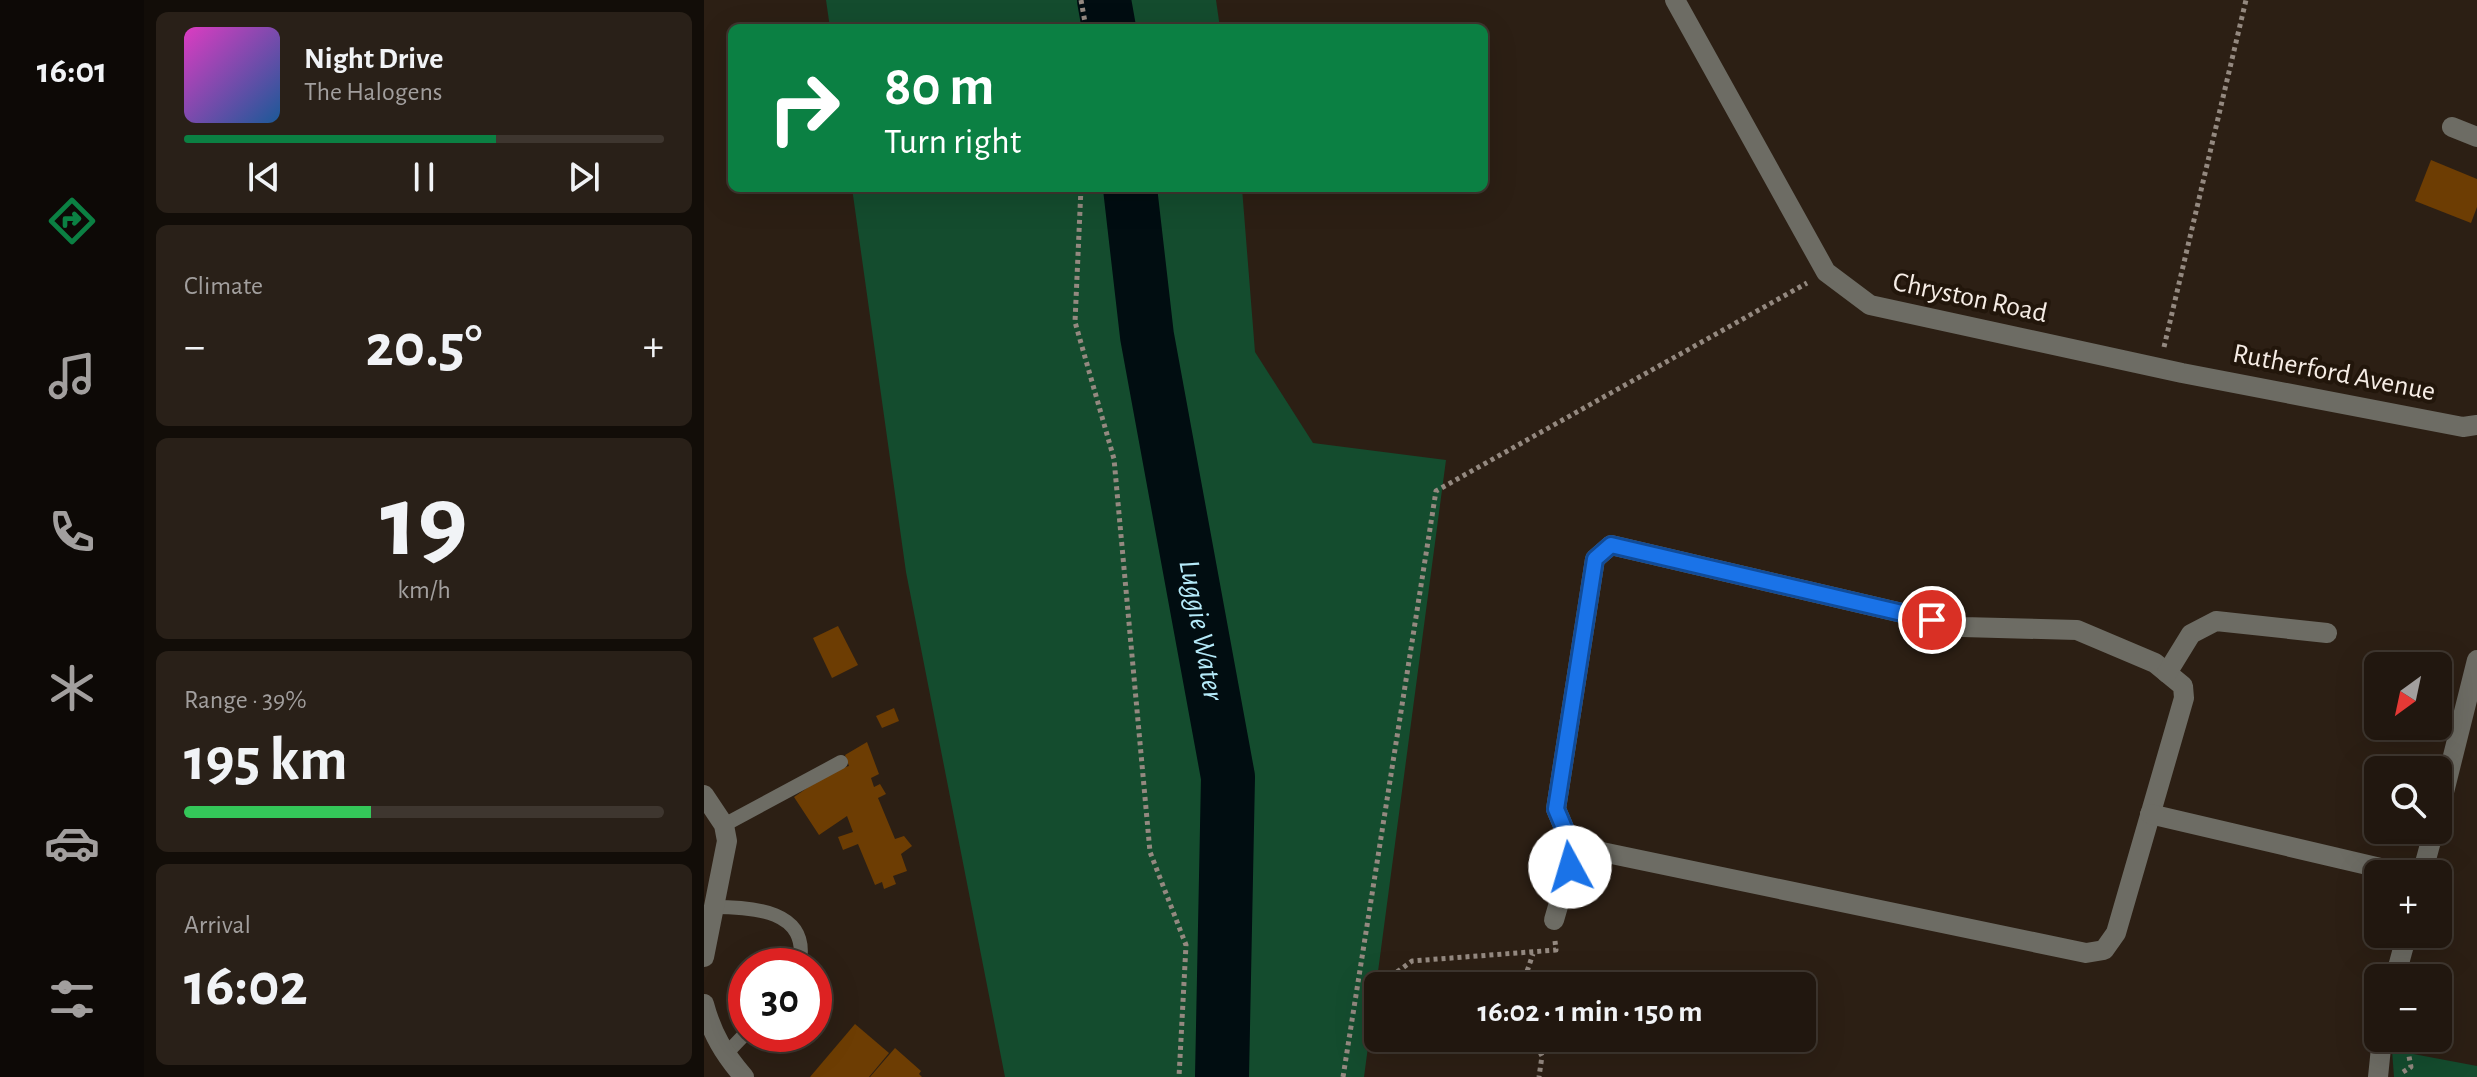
<!DOCTYPE html>
<meta charset="utf-8">
<style>
body{margin:0;font-family:"Alegreya Sans",sans-serif;background:#292018;color:#f1f3f6;height:100vh;display:flex;flex-direction:column;font-size:30px;white-space:nowrap}
*{box-sizing:border-box;margin:0}
p{font-size:26px;color:#a29f9e}
.icon{flex:none;width:44px;height:44px;fill:none;stroke:currentColor;stroke-width:2;stroke-linecap:round;stroke-linejoin:round}
.map{position:relative;flex:1;overflow:hidden}
.details{display:flex;flex-direction:column;gap:12px;padding:12px;background:#120d08;width:560px}
.details>*{flex:none}
.top-card{position:absolute;left:24px;top:24px;width:760px;height:168px;border-radius:12px;box-shadow:0 8px 32px #0002,0 0 0 2px #3e362f;background:#0b8043;color:#fff;overflow:hidden}
.needle{width:52px;rotate:213deg}
.tools{position:absolute;left:1660px;top:652px;display:grid;gap:16px}
.tools a{display:grid;place-items:center;width:88px;height:88px;border-radius:12px;background:#21170f;box-shadow:0 8px 32px #0002,0 0 0 2px #3e362f;font-size:40px}
.speed{position:absolute;left:24px;top:948px;display:flex;gap:16px;font-size:40px;font-weight:700;text-align:center}
.speed>*{display:grid;place-content:center;width:104px;height:104px;border-radius:50%;background:#21170f;box-shadow:0 8px 32px #0002,0 0 0 2px #3e362f;line-height:1}
.speed .limit{border:12px solid #d22;background:#fff;color:#111}
.pin{position:absolute;display:grid;place-items:center;width:68px;height:68px;color:#fff;margin:-34px;border:4px solid #fff;border-radius:50%;box-shadow:0 2px 8px #0007}
.me{position:absolute;width:88px;margin:-44px;rotate:354deg;stroke-linejoin:round;filter:drop-shadow(0 0 6px #0008)}
.turn{display:flex;align-items:center;gap:28px;height:168px;padding:0 24px;font-size:36px}
.turn .icon{width:104px;height:104px;stroke-width:2.5}
.turn b{display:block;font-size:56px;line-height:68px}
.big{font-size:60px;font-weight:700;line-height:1.1}
.details .card{flex:1;display:flex;flex-direction:column;justify-content:center;gap:12px;min-width:0;padding:0 28px;border-radius:12px;background:#292018}
.details .dial{align-items:center;gap:0}
.dial b{font-size:104px;line-height:1}
.song{display:flex;align-items:center;gap:24px}
.cover{width:96px;height:96px;border-radius:12px;background:linear-gradient(135deg,hsl(310 70% 55%),hsl(210 70% 35%))}
.played{height:8px;border-radius:4px;background:linear-gradient(90deg,#0b8043 65%,#3e362f 65%)}
.keys{display:flex;justify-content:space-around;direction:ltr}
.heat{display:flex;justify-content:space-between;align-items:center;font-size:44px;direction:ltr}
.charge{height:12px;border-radius:6px;background:linear-gradient(90deg,#34c759 39%,#3e362f 0)}
.trip{position:absolute;left:660px;top:972px;width:452px;height:80px;border-radius:12px;background:#21170f;box-shadow:0 8px 32px #0002,0 0 0 2px #3e362f;font-weight:700;line-height:80px;text-align:center}
main{display:flex;flex:1;min-height:0}
.menu{display:flex;flex-direction:column;width:144px;justify-content:space-around;align-items:center;background:#0d0906;color:#a29f9e}
.menu .icon{width:56px;height:56px}
.menu .selected{color:#0b8043}
.menu b{font-size:36px;color:#f1f3f6}
.map>svg:first-child{display:block}
.green{fill:#144c2e}
.lines{fill:none;stroke-linecap:round;stroke-linejoin:round}
.river{stroke:#010d11;stroke-width:54}
.building{fill:#6d3d03}
.path{stroke:#948980;stroke-width:5;stroke-dasharray:4 4;stroke-linecap:butt}
.service{stroke:#6d6c64;stroke-width:14}
.minor{stroke:#6d6c64;stroke-width:20}
.route-casing{stroke:#114b97;stroke-width:20}
.route{stroke:#1a73e8;stroke-width:14}
.labels{text-anchor:middle;dominant-baseline:central;stroke-width:8;stroke-linejoin:round;paint-order:stroke}
.street-label{font-size:28px;fill:#f6ede6;stroke:#22160b}
.water-label{font-size:30px;font-style:italic;fill:#b5eaf9;stroke:#22160b}
</style>
<main>
<nav class="menu">
<b>16:01</b>
<svg class="icon selected" aria-label="directions" viewBox="0 0 24 24"><path d="M12 3l9 9-9 9-9-9zM9 14v-3h6M13 9l2 2-2 2"/></svg>
<svg class="icon" aria-label="music" viewBox="0 0 24 24"><path d="M9 18V5l10-2v13"/><circle cx="6" cy="18" r="3"/><circle cx="16" cy="16" r="3"/></svg>
<svg class="icon" aria-label="phone" viewBox="0 0 24 24"><path d="M5 4h4l2 5-3 2q2 4 5 5l2-3 5 2v4C11 20 4 13 5 4z"/></svg>
<svg class="icon" aria-label="climate" viewBox="0 0 24 24"><path d="M12 3v18M4 7l16 10M4 17L20 7"/></svg>
<svg class="icon" aria-label="car" viewBox="0 0 24 24"><path d="M5 17H2v-5l4-1 3-4h7l3 4 3 1v5h-3M9 17h6M6 11h13"/><circle cx="7" cy="17" r="2"/><circle cx="17" cy="17" r="2"/></svg>
<svg class="icon" aria-label="filters" viewBox="0 0 24 24"><path d="M4 7h16M4 17h16"/><circle cx="9" cy="7" r="2"/><circle cx="15" cy="17" r="2"/></svg>
</nav>
<section class="details">
<div class="card">
<div class="song"><i class="cover"></i><div><b>Night Drive</b><p>The Halogens</p></div></div>
<div class="played"></div>
<div class="keys"><svg class="icon" aria-label="previous" viewBox="0 0 24 24"><path d="M18 5L8 12l10 7zM5 5v14"/></svg><svg class="icon" aria-label="pause" viewBox="0 0 24 24"><path d="M8 5v14M16 5v14"/></svg><svg class="icon" aria-label="next" viewBox="0 0 24 24"><path d="M6 5l10 7-10 7zM19 5v14"/></svg></div>
</div>
<div class="card"><p>Climate</p>
<div class="heat"><a>−</a><b class="big">20.5°</b><a>+</a></div>
</div>
<div class="card dial"><b>19</b><p>km/h</p></div>
<div class="card"><p>Range · 39%</p><b class="big">195 km</b><div class="charge"></div></div>
<div class="card"><p>Arrival</p><b class="big">16:02</b></div>
</section>
<div class="map">
<svg width="1773" height="1077" viewBox="0 0 1773 1077">
<rect width="100%" height="100%" fill="#2c1f14"/>
<!-- green -->
<g class="green">
<polygon points="122,0 512,0 516,28 126,28"/>
<polygon points="148,188 538,188 551,352 609,443 742,460 660,1077 301,1077 202,572"/>
<polygon points="1688,1050 1773,1066 1773,1077 1690,1077"/>
</g>
<g class="lines">
<!-- river -->
<g class="river">
<polyline points="400,0 405,28"/>
<path id="s1" d="M426,188L443,336L524,777L518,1077"/>
</g>
</g>
<!-- building -->
<g class="building">
<polygon points="1727,160 1773,179 1773,207 1767,223 1711,201"/>
<polygon points="134,626 154,665 128,678 109,638"/>
<polygon points="190,708 195,721 178,728 172,716"/>
<polygon points="163,742 175,774 167,778 170,787 176,784 182,794 174,798 191,839 200,836 208,846 197,854 203,871 189,876 192,884 180,889 178,882 171,885 154,844 139,850 134,837 149,832 143,816 115,835 90,797 128,771 145,766 141,755"/>
<polygon points="151,1024 185,1053 165,1077 106,1077"/>
<polygon points="191,1048 217,1071 215,1074 218,1077 166,1077"/>
</g>
<g class="lines">
<!-- path -->
<g class="path">
<polyline points="377,0 382,28"/>
<polyline points="377,188 371,322 410,459 446,852 482,945 475,1077"/>
<polyline points="1460,347 1542,0"/>
<polyline points="708,986 695,982 693,972 708,961 852,950 851,941"/>
<polyline points="818,986 829,954"/>
<polyline points="829,1038 838,1056 835,1077"/>
<polyline points="1699,1072 1707,1067 1704,1051"/>
<polyline points="639,1077 732,491 1103,283"/>
</g>
<!-- service -->
<g class="service">
<polyline points="20,825 137,762"/>
<path d="M9,907C47,907 108,909 95,966"/>
<polyline points="21,1055 42,1033"/>
</g>
<!-- minor -->
<g class="minor">
<polyline points="971,0 1122,272 1166,305 1478,373 1759,427 1773,425"/>
<polyline points="1748,127 1773,137"/>
<polygon points="907,545 1258,627 1373,630 1451,663 1479,686 1480,698 1412,933 1400,950 1382,953 898,852 863,835 852,809 891,559"/>
<polyline points="1463,673 1487,634 1512,621 1623,633"/>
<polyline points="0,795 20,825 23,841 0,957"/>
<polyline points="1446,814 1702,874"/>
<polyline points="1734,816 1773,660"/>
<polyline points="1718,874 1730,830"/>
<polyline points="850,920 873,841"/>
<polyline points="1691,978 1703,934"/>
<path d="M0,1004C8,1034 20,1054 40,1077"/>
<polyline points="1674,1077 1678,1038"/>
</g>
</g>
<g class="lines">
<defs>
<polyline id="route" points="866,867 873,841 863,835 852,809 891,559 907,545 1228,620"/>
</defs>
<!-- route casing -->
<use href="#route" class="route-casing"/>
<!-- route -->
<use href="#route" class="route"/>
</g>
<g class="labels">
<!-- street labels -->
<g class="street-label">
<text transform="translate(1266 298) rotate(12)">Chryston Road</text>
<text transform="translate(1630 373) rotate(11)">Rutherford Avenue</text>
</g>
<!-- water labels -->
<g class="water-label">
<text stroke="none"><textPath href="#s1" startOffset="448">Luggie Water</textPath></text>
</g>
</g>
</svg>
<div class="tools">
<a><svg class="needle" viewBox="-14 -14 28 28"><path d="M0-13l5 13h-10z" fill="#e53935"/><path d="M0 13l5-13h-10z" fill="#a29f9e"/></svg></a>
<a><svg class="icon" aria-label="search" viewBox="0 0 24 24"><circle cx="10" cy="10" r="6"/><path d="M15 15l6 6"/></svg></a>
<a>+</a>
<a>−</a>
</div>
<div class="speed"><div class="limit">30</div></div>
<div class="pin" style="left:1228px;top:620px;background:#d93025"><svg class="icon" aria-label="arrive" viewBox="0 0 24 24"><path d="M6 21V4h12l-3 4 3 4H6"/></svg></div>
<svg class="me" style="left:866px;top:867px" viewBox="-20 -20 40 40"><circle r="19" fill="#fff"/><path d="M0-13L10 11 0 6-10 11z" fill="#1a73e8"/></svg>
<div class="trip">16:02 · 1 min · 150 m</div>
<div class="top-card">
<div class="turn"><svg class="icon" aria-label="right" viewBox="0 0 24 24"><path d="M7 20v-9h11M14 6l5 5-5 5"/></svg><div><b>80 m</b>Turn right</div></div>
</div>
</div>
</main>
